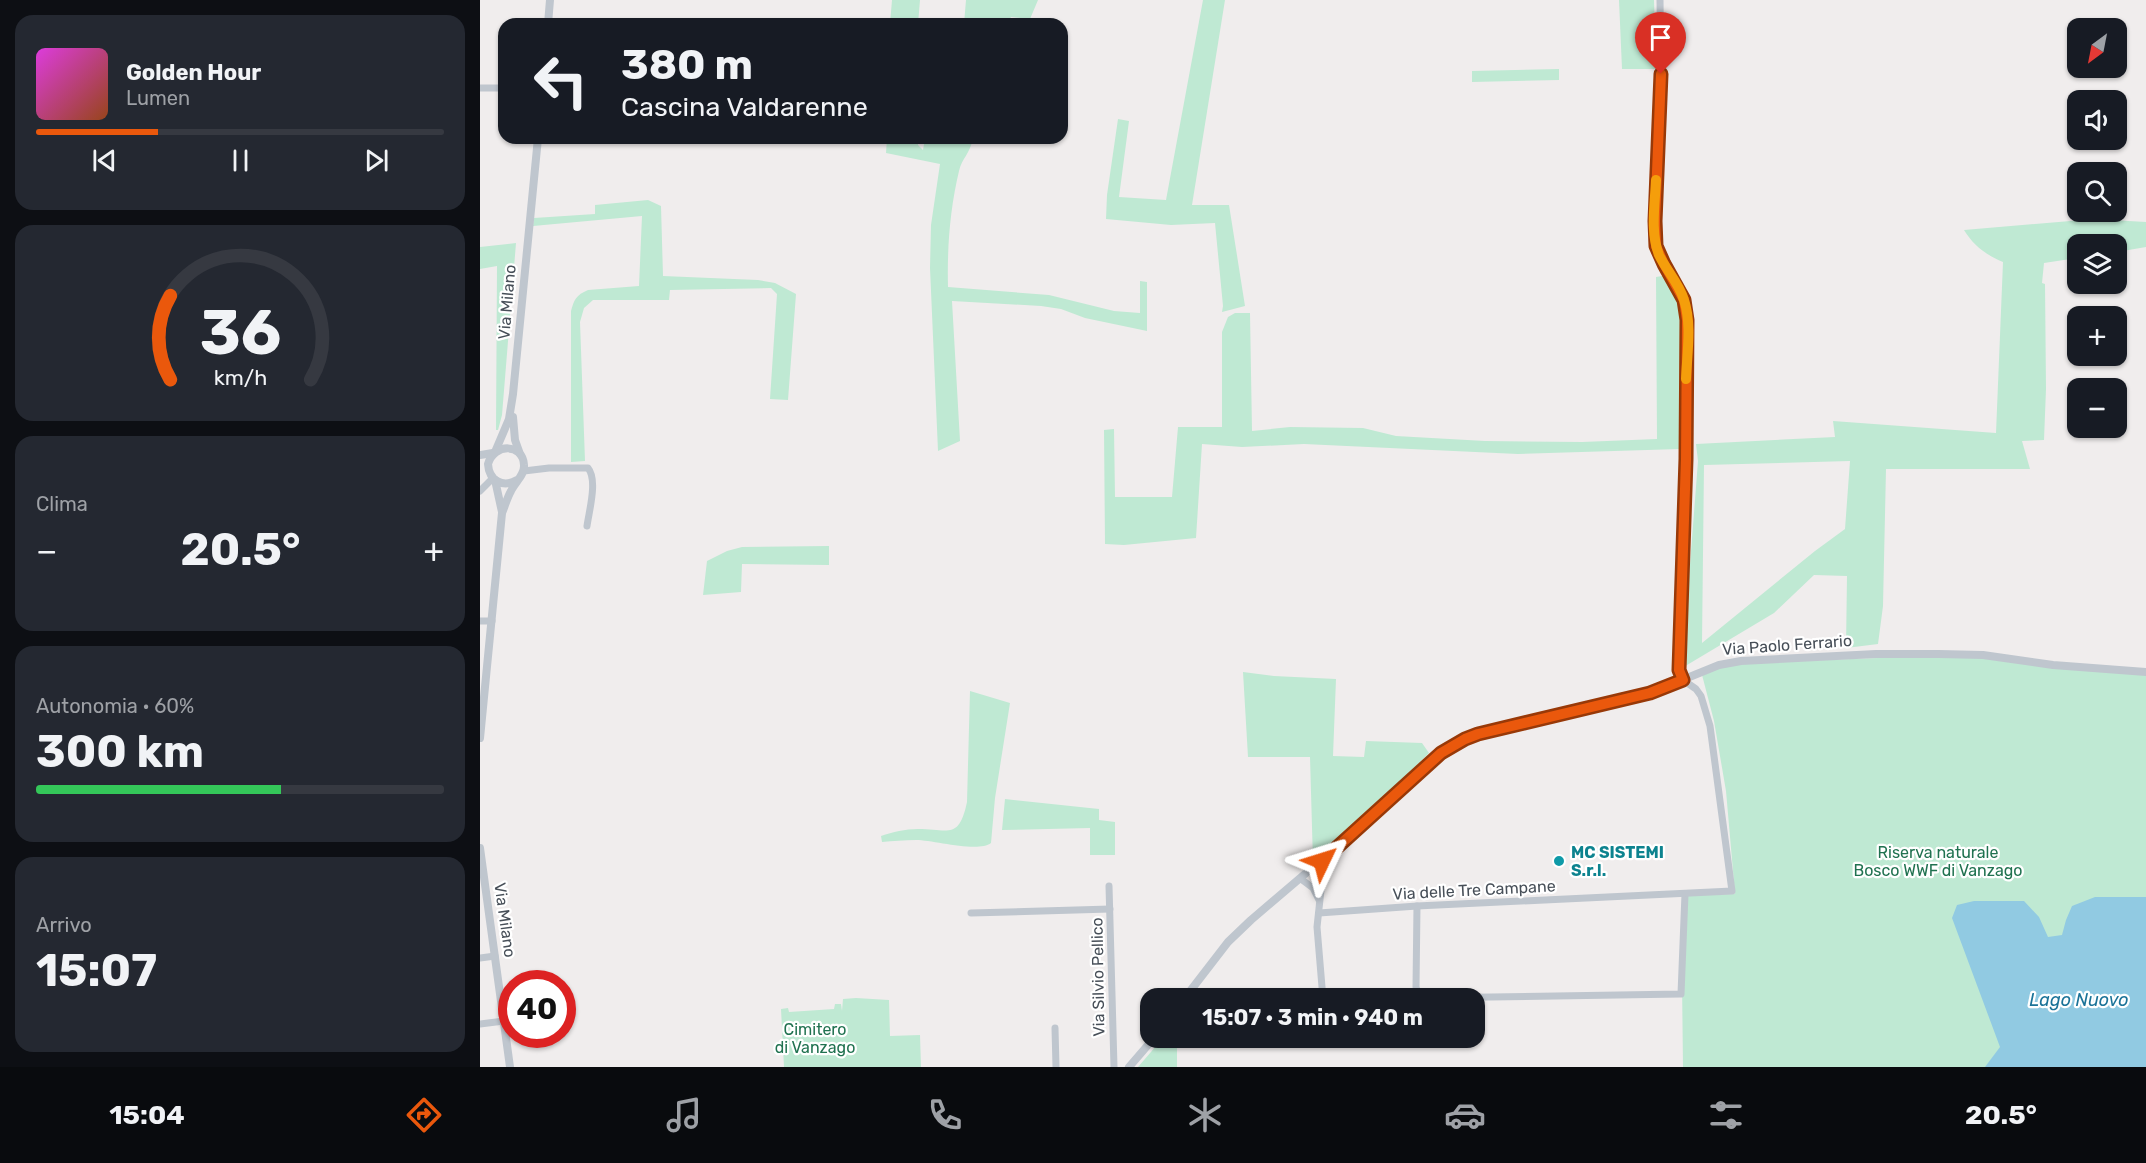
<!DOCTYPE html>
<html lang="it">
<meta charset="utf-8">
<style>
body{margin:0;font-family:Rubik,sans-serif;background:#242831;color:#f1f3f6;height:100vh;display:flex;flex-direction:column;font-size:22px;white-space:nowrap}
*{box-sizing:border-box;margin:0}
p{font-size:20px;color:#9ea1a6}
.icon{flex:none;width:33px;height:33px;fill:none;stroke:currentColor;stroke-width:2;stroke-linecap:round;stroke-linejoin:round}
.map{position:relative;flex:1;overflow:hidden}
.sheet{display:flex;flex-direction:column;gap:15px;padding:15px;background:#0d0f14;width:480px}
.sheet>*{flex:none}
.guide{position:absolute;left:18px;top:18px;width:570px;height:126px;border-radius:18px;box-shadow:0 2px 4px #0004;background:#171b24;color:#f1f3f6;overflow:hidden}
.needle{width:39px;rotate:212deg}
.buttons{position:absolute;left:1587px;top:18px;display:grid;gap:12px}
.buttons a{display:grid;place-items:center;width:60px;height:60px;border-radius:12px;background:#171b24;box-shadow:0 2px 4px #0004;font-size:30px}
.speed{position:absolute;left:18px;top:970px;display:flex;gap:12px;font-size:30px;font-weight:700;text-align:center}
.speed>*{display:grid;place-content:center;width:78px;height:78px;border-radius:50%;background:#171b24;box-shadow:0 2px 4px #0004;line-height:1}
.speed .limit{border:9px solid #d22;background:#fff;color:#111}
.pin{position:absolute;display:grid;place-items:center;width:51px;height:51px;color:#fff;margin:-62px -26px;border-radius:50% 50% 50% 0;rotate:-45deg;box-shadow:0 0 6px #0007}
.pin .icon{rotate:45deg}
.me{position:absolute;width:66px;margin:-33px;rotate:49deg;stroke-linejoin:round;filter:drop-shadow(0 0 4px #0008)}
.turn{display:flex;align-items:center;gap:21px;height:126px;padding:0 24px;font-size:27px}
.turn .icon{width:78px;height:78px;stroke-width:2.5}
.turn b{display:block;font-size:42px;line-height:51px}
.big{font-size:45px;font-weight:700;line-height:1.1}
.sheet .card{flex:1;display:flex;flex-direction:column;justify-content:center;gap:9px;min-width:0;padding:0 21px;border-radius:18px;background:#242831}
.sheet .dial{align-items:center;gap:0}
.dial svg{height:156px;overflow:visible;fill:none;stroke:#363941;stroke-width:7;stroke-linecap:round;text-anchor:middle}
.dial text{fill:#f1f3f6;stroke:none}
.song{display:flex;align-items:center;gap:18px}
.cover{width:72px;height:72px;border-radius:9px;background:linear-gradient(135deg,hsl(300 70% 55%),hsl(20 70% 35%))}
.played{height:6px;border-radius:3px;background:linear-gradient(90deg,#ea580c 30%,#363941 30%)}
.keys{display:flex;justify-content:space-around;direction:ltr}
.heat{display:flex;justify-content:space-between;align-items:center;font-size:33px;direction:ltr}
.charge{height:9px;border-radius:4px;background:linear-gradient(90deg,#34c759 60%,#363941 0)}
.trip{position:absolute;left:660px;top:988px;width:345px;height:60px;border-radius:18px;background:#171b24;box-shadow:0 2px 4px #0004;font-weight:700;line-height:60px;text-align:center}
.menu{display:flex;height:96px;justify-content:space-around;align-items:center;background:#090b0e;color:#9ea1a6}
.menu .icon{width:42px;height:42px}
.menu .active{color:#ea580c}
.menu b{font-size:27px;color:#f1f3f6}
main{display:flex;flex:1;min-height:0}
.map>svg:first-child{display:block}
.green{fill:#bfe9d3;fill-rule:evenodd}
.water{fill:#91cae2}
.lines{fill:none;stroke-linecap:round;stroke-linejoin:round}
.minor{stroke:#bfc6ce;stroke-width:7}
.tertiary{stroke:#bfc6ce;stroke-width:8}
.route-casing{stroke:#983908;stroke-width:15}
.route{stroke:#ea580c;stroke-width:10}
.slow{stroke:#f59e0b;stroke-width:10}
.culture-dot{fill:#0f9aa8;stroke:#fff;stroke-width:2}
.labels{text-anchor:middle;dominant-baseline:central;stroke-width:4.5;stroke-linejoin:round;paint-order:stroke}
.street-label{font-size:16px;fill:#474f58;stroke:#fff}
.culture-label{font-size:16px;font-weight:bold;fill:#0d838f;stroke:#fff;text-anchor:start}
.park-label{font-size:16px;fill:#207250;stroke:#fff}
.water-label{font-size:18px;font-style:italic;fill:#1b7398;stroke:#fff}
</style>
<main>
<section class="sheet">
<div class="card">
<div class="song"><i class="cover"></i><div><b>Golden Hour</b><p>Lumen</p></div></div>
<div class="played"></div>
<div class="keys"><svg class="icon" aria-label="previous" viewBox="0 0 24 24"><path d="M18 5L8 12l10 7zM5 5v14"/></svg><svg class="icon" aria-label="pause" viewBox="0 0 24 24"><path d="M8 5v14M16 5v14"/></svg><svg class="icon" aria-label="next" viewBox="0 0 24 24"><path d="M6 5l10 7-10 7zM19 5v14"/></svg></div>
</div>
<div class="card dial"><svg viewBox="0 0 100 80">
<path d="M14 69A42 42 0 1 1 86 69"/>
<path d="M14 69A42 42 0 0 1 14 26" stroke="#ea580c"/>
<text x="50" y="56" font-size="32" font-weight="700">36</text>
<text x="50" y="72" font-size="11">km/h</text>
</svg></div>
<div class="card"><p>Clima</p>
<div class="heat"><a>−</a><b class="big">20.5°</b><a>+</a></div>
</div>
<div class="card"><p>Autonomia · 60%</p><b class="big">300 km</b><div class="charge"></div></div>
<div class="card"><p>Arrivo</p><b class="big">15:07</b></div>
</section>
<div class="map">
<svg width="1666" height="1067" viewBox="0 0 1666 1067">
<rect width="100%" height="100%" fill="#f0eded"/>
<!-- green -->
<g class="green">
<polygon points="412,0 440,0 438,24 410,24"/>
<polygon points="486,0 558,0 550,19 531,17 527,24 484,24"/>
<polygon points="723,0 745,0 712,205 749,205 765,306 742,312 743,306 735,223 691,225 626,219 627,195 638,119 649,121 639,197 686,200"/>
<polygon points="1139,0 1174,0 1176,69 1142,69"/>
<polygon points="1079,69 1079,80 992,82 992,71"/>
<path d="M407,138H438V145L443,150L445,138H493C490,154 482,158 479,171C470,209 467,248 468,287L569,295L634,311L660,313V281L667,282V331L605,318L581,309L561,306L472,301L480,441L458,451L450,268L451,225L460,164L406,153Z"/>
<path d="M168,200L181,206L183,276L278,280L295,283L316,294L308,400L290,399L297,294L291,288L190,290L189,300H113L104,308L100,322L105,461L91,462V311C94,300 96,295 108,290L159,286L162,216L53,226L54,218L115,214V205Z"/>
<path d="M1614,219L1666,222V247L1637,252L1636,244H1598L1597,258L1564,263L1562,283L1565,284L1566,389L1564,440L1542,441L1550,469H1406L1403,606L1398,644L1366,648L1367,576L1334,575L1294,613L1202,668L1218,461L1216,444L1355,437L1353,421L1516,433L1523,262C1506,255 1493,245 1484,230ZM1370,461L1365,529L1335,551L1222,643L1224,465Z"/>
<polygon points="36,243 22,415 18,430 16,430 17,266 0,269 0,247"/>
<polygon points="1188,275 1200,301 1200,449 1038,454 824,444 762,447 722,444 716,538 644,545 625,544 624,430 634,429 635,497 692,497 698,427 742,427 742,332 748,317 755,313 770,313 772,431 810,427 883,428 916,436 1005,441 1102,442 1177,439 1176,277"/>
<polygon points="349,546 349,565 262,564 261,592 223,595 227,561 247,551 262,547"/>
<polygon points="1477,655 1666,670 1666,1067 1203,1067 1202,980 1206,895 1255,894 1246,791 1234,721 1221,671 1238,664"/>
<polygon points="763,672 794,676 856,679 853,756 884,757 886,741 942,743 949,753 894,809 833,862 830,757 768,757"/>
<path d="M490,691L530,703L515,798L511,843C498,853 454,840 436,840C424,840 413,841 402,842L401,836C413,832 425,829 438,829C469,829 479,840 487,802Z"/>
<polygon points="525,799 619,809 619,820 635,822 635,855 610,855 610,828 522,830"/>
<polygon points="376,998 409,1000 410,1036 440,1035 441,1067 304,1067 301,1009 308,1008 309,1012 354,1009 355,1004 361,1004 362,1011 363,999"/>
<polygon points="683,1038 697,1038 697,1067 658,1067"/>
</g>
<!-- water -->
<polygon class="water" points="1615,897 1666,897 1666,1067 1505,1067 1520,1047 1472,918 1477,905 1494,901 1544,901 1559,917 1568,937 1582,935 1586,920 1592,906"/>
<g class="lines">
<!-- minor -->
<g class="minor">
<polyline points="0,88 24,88"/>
<path d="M44,471L69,468H108C118,480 109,511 107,526"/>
<polyline points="0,491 13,478"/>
<polyline points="0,621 12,621"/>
<polyline points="835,867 841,890 837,927 843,999"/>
<polyline points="821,879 833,888 839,900"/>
<polyline points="629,886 634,1067"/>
<polyline points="937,906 936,987 939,996 942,998 1201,994 1205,894"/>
<polyline points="491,913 630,909"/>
<polyline points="839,913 937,906 1252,891 1230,726 1221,696 1216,689 1203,680 1199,670 1206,459 1207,320 1204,300 1184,264 1177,246 1175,221 1181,74 1180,0"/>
<polyline points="0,958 15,956"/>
<polyline points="0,1024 24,1021"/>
<polyline points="575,1028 576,1067"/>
<polyline points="846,1038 847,1043"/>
</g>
<!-- tertiary -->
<g class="tertiary">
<polyline points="68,24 70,0"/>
<polyline points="33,417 35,440 40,454"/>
<polyline points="15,452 29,419 33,394 58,138"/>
<polyline points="0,455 13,453"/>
<polyline points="15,480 22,512"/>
<path d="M0,738L22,513C25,506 27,498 31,491C35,482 45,475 44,465C43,443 14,443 8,464C9,481 23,488 37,480"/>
<polyline points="0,848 30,1067"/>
<polyline points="704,999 748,942 771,920 906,805 961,753 998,734 1170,693 1239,665 1261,661 1396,654 1459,654 1503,655 1573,665 1666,672"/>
<polyline points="649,1067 674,1038"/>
</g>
</g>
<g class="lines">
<defs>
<polyline id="route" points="842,861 961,753 985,739 998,734 1170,693 1203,680 1199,670 1206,459 1207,320 1204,300 1184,264 1176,246 1175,221 1181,74"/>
</defs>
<!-- route casing -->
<use href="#route" class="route-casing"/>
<!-- route -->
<use href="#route" class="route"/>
<!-- slow -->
<path class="slow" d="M1176,180C1175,204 1170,232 1179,255C1186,270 1199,283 1204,300C1212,324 1207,354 1206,379"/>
</g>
<!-- markers -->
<circle class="culture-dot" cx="1079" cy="861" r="6"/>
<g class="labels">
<!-- street labels -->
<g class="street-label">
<text transform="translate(27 302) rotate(-85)">Via Milano</text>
<text transform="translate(1307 645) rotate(-4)">Via Paolo Ferrario</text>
<text transform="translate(994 890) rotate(-3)">Via delle Tre Campane</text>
<text transform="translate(25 920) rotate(82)">Via Milano</text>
<text transform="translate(618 977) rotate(-91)">Via Silvio Pellico</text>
</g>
<!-- culture labels -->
<g class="culture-label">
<text x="1091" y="852">MC SISTEMI<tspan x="1091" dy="18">S.r.l.</tspan></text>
</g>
<!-- park labels -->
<g class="park-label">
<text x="1458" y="852">Riserva naturale<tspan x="1458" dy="18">Bosco WWF di Vanzago</tspan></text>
<text x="335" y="1029">Cimitero<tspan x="335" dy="18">di Vanzago</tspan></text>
</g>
<!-- water labels -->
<g class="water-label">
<text x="1599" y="1000">Lago Nuovo</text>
</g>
</g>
</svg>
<div class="buttons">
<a><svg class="needle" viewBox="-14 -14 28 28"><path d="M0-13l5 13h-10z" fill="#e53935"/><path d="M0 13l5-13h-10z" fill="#9ea1a6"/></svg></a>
<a><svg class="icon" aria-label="sound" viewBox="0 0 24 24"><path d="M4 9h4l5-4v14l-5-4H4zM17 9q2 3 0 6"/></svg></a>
<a><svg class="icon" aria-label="search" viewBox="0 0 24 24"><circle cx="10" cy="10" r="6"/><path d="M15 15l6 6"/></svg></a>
<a><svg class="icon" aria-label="layers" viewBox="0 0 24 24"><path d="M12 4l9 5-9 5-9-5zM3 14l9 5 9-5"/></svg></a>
<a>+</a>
<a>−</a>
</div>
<div class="speed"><div class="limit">40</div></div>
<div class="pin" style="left:1181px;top:74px;background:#d93025"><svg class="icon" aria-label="arrive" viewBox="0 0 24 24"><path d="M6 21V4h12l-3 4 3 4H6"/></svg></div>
<svg class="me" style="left:842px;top:861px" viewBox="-20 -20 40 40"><path d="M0-17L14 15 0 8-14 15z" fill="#ea580c" stroke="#fff" stroke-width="4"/></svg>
<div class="trip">15:07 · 3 min · 940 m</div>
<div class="guide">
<div class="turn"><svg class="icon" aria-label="left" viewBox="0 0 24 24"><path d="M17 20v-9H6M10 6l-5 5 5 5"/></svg><div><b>380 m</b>Cascina Valdarenne</div></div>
</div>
</div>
</main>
<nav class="menu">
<b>15:04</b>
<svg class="icon active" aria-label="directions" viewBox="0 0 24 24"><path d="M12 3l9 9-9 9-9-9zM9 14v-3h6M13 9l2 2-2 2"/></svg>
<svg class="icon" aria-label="music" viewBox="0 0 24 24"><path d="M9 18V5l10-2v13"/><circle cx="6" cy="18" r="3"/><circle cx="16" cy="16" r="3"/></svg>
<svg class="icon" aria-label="phone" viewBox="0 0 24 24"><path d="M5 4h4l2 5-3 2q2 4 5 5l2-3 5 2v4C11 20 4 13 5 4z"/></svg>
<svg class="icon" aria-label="climate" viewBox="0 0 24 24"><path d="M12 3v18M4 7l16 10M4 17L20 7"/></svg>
<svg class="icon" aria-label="car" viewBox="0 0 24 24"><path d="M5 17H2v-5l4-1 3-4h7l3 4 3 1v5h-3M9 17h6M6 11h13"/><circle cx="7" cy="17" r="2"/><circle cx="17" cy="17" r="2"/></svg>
<svg class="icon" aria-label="filters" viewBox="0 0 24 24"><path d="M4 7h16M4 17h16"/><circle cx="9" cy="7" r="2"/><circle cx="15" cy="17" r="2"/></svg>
<b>20.5°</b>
</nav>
